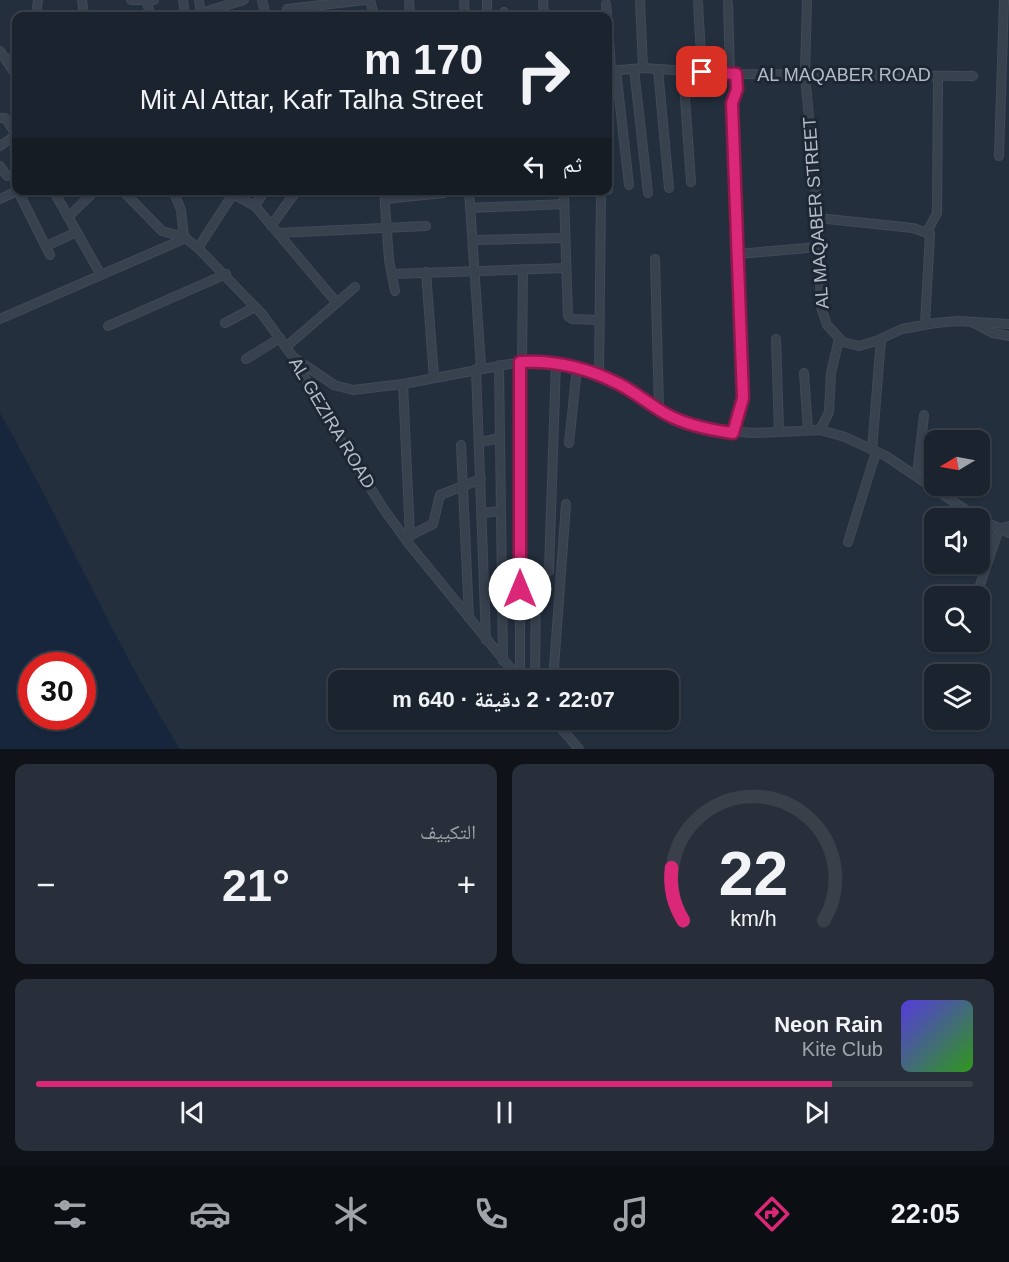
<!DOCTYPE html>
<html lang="ar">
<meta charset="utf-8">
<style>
body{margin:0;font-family:Arial,"Noto Naskh Arabic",sans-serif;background:#282f3a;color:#f1f3f6;direction:rtl;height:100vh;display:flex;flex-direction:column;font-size:22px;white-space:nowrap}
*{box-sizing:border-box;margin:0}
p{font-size:20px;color:#a0a4aa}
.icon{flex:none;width:33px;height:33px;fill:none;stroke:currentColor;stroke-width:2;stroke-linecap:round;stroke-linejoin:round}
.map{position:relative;height:749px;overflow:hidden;direction:ltr}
.sheet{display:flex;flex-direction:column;gap:15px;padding:15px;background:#0f1319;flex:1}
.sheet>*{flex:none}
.guide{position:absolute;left:12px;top:12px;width:600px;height:183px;border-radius:12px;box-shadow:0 2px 4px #0004,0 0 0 2px #39404a;direction:rtl;background:#1b232e;color:#f1f3f6;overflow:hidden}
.needle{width:39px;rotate:260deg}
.tools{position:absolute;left:924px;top:430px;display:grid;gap:12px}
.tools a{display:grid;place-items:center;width:66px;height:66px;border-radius:12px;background:#1b232e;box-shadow:0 2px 4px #0004,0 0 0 2px #39404a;font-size:30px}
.speed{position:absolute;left:18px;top:652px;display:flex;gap:12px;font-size:30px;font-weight:700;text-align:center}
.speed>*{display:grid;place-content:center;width:78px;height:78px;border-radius:50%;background:#1b232e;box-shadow:0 2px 4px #0004,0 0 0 2px #39404a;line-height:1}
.speed .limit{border:9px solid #d22;background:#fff;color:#111}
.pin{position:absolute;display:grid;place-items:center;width:51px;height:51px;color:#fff;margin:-26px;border-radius:12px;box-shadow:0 3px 9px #0006}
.me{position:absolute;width:66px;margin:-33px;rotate:0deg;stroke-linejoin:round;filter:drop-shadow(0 0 4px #0008)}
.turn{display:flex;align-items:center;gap:21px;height:126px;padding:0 30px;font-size:27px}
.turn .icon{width:78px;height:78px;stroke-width:2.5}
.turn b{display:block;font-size:42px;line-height:51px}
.then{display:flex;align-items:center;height:57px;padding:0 30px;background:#0003;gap:12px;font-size:22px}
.big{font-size:45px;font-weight:800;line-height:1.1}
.sheet .widget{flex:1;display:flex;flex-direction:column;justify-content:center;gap:9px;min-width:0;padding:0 21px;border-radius:12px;background:#282f3a}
.sheet .dial{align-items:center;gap:0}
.dial svg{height:156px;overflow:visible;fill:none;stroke:#39404a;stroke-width:7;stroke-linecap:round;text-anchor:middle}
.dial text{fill:#f1f3f6;stroke:none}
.song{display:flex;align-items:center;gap:18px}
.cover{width:72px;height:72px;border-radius:9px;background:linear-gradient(135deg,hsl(250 70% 55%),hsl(110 70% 35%))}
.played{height:6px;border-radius:3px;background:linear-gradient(90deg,#db2777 85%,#39404a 85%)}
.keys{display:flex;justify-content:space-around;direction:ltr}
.heat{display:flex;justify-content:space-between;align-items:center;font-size:33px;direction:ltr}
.sheet .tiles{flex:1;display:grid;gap:15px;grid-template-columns:1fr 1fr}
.widget:last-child{grid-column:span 2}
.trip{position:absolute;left:328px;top:670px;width:351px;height:60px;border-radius:12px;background:#1b232e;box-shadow:0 2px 4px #0004,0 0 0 2px #39404a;font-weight:800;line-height:60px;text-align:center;direction:rtl}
.dock{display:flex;height:96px;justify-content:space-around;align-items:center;background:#0b0e12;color:#a0a4aa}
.dock .icon{width:42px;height:42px}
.dock .selected{color:#db2777}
.dock b{font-size:27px;color:#f1f3f6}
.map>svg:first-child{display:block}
.water{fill:#17263c;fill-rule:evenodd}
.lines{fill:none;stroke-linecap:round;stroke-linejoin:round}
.street-casing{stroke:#414a57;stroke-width:10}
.street{stroke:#38414e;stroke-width:8}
.route-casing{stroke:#8e194d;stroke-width:15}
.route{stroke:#db2777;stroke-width:10}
.labels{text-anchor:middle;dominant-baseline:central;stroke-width:6;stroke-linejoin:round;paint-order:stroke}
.street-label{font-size:18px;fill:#b4bcc9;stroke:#1d2633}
</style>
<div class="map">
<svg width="1009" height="749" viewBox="0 0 1009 749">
<rect width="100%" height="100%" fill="#242f3e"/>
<!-- water -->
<path class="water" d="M0,413C63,523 113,641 180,749H0ZM32,666H82V717H32Z"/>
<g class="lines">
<defs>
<g id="street">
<polyline points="82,0 84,16"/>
<polyline points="131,0 154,0"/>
<polyline points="146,0 151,16"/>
<polyline points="183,0 185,16"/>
<polyline points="199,0 201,16"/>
<polyline points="262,0 266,16"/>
<polyline points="370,0 374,16"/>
<polyline points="409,0 410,16"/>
<polyline points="464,0 465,16"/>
<polyline points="487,0 487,16"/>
<polyline points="543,0 544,16"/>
<polyline points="640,0 643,68"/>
<polyline points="807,0 805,74 818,218 821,307 827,325 843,342 859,346 876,341 902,329 935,323 958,321 1009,324"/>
<polyline points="698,3 702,72"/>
<polyline points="728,3 730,73"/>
<polyline points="606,4 607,16"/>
<polyline points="287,9 365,0"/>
<polyline points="504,12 504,16"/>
<polyline points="201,13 244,0"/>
<polyline points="36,16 38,0"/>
<polyline points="608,20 611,71"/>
<polyline points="0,51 16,75"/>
<polyline points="7,62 16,54"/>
<polyline points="634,69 648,193"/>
<polyline points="658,69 669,188"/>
<polyline points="616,70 629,185"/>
<polyline points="683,70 691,182"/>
<polyline points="608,71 643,68 736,74 973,76"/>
<polyline points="0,118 5,118 16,134"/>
<polyline points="0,146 16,135"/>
<polyline points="999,156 1004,0"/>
<polyline points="0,166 7,176"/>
<polyline points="608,187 608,190"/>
<polyline points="53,190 101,275"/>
<polyline points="122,190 162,231 184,237 198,248 262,314 293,357 342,443 383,508 409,544 521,681"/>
<polyline points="173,190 181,210 184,237"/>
<polyline points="384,190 389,260 395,291"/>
<polyline points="469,190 481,367"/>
<polyline points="18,191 50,255"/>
<polyline points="233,194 255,206 337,303"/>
<polyline points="564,196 568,316 572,319 600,320"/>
<polyline points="0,199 19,190"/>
<polyline points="385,199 444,193"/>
<polyline points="255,206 265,190"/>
<polyline points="470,208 564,204"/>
<polyline points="68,217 96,190"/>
<polyline points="818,218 913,228 930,234 925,324"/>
<polyline points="271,226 297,190"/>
<polyline points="927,232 937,213 938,76"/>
<polyline points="278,233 426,226"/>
<polyline points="473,240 565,238"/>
<polyline points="46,246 77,232"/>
<polyline points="198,248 235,191"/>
<polyline points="737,254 819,247"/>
<polyline points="655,259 659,409"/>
<polyline points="426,272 434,378"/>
<polyline points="392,274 566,268"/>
<polyline points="0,319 186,238"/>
<polyline points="972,322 993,333 1009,336"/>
<polyline points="225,323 255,307"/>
<polyline points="108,326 226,274"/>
<polyline points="776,339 779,431"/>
<polyline points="286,347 355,287"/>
<polyline points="293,357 334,385 353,390 403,384 520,362 556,362 619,384 667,415 710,430 754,433 820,430 845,437 886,456 979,519"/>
<polyline points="246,359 280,338"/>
<polyline points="522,362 523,269"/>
<polyline points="499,365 503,661"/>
<polyline points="476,369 486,640"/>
<polyline points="804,373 808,430"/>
<polyline points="599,375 601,195"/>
<polyline points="403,384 410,537"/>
<polyline points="820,430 829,412 831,373 839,339"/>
<polyline points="733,433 743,398 732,103 737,89 736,74"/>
<polyline points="480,442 500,438"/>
<polyline points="569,443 577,368"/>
<polyline points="461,445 469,618"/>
<polyline points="872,450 881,339"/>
<polyline points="917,475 924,415"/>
<polyline points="483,513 501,511"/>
<polyline points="980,519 1009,533"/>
<polyline points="405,538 433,524 440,495 481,479"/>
<polyline points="848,542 876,452"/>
<polyline points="976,597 999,529 1009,526"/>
<polyline points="520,680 520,362"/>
<polyline points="535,681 536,575 549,571 556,362"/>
<polyline points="553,681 566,504"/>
<polyline points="554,720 579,749"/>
</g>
</defs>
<!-- street casing -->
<use href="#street" class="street-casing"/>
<!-- street -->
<use href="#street" class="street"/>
</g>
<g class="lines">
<defs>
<path id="route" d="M520,589V362C555,360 588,368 619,384C635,392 650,405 666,414C686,425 710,430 733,433L743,398L732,103L737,89L736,74L702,72"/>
</defs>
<!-- route casing -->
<use href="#route" class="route-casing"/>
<!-- route -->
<use href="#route" class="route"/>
</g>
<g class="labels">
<!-- street labels -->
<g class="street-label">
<text x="844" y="75">AL MAQABER ROAD</text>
<text transform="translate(816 213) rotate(-94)">AL MAQABER STREET</text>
<text transform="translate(332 423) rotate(59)">AL GEZIRA ROAD</text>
</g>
</g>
</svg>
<div class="tools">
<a><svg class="needle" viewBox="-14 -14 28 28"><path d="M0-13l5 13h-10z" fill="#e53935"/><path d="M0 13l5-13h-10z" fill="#a0a4aa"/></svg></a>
<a><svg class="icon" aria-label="sound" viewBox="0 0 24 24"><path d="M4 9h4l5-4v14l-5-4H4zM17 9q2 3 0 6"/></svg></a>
<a><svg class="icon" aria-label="search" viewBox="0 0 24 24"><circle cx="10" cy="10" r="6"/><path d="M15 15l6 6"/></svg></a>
<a><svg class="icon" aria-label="layers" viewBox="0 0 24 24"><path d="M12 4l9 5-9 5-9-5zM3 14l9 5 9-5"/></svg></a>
</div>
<div class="speed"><div class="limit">30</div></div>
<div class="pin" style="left:702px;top:72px;background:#d93025"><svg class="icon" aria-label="arrive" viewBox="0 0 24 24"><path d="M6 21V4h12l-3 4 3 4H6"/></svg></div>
<svg class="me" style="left:520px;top:589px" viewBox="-20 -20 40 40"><circle r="19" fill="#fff"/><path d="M0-13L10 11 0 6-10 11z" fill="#db2777"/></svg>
<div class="trip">22:07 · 2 دقيقة · 640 m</div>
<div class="guide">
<div class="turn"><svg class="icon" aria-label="right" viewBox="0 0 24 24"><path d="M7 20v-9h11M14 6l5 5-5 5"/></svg><div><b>170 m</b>Mit Al Attar, Kafr Talha Street</div></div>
<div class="then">ثم<svg class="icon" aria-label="left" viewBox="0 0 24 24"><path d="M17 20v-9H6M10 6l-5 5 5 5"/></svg></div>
</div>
</div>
<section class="sheet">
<div class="tiles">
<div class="widget dial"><svg viewBox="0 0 100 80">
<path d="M14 69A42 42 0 1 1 86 69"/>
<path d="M14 69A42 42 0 0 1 8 42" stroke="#db2777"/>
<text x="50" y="56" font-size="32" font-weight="700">22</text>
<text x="50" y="72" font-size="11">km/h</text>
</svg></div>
<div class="widget"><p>التكييف</p>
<div class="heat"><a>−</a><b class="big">21°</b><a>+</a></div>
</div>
<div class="widget">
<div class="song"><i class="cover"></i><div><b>Neon Rain</b><p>Kite Club</p></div></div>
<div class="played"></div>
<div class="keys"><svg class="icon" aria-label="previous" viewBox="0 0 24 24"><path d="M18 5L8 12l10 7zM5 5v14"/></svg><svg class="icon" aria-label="pause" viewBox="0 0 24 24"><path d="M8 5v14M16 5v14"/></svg><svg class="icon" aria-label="next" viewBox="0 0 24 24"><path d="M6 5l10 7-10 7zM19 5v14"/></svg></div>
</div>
</div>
</section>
<nav class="dock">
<b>22:05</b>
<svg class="icon selected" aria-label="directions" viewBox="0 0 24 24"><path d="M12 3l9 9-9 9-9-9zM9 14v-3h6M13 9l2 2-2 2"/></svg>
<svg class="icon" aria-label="music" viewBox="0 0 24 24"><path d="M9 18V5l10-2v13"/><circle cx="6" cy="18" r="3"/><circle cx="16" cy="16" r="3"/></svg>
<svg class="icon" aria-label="phone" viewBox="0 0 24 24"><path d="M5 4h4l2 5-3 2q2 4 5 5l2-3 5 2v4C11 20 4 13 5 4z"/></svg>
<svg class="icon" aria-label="climate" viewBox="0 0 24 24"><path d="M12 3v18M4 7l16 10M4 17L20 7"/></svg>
<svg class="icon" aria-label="car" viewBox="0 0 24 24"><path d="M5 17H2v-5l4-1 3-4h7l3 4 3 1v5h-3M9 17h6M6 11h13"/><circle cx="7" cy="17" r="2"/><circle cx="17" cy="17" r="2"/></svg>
<svg class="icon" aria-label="filters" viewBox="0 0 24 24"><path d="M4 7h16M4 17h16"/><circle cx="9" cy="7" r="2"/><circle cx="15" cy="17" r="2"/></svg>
</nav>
